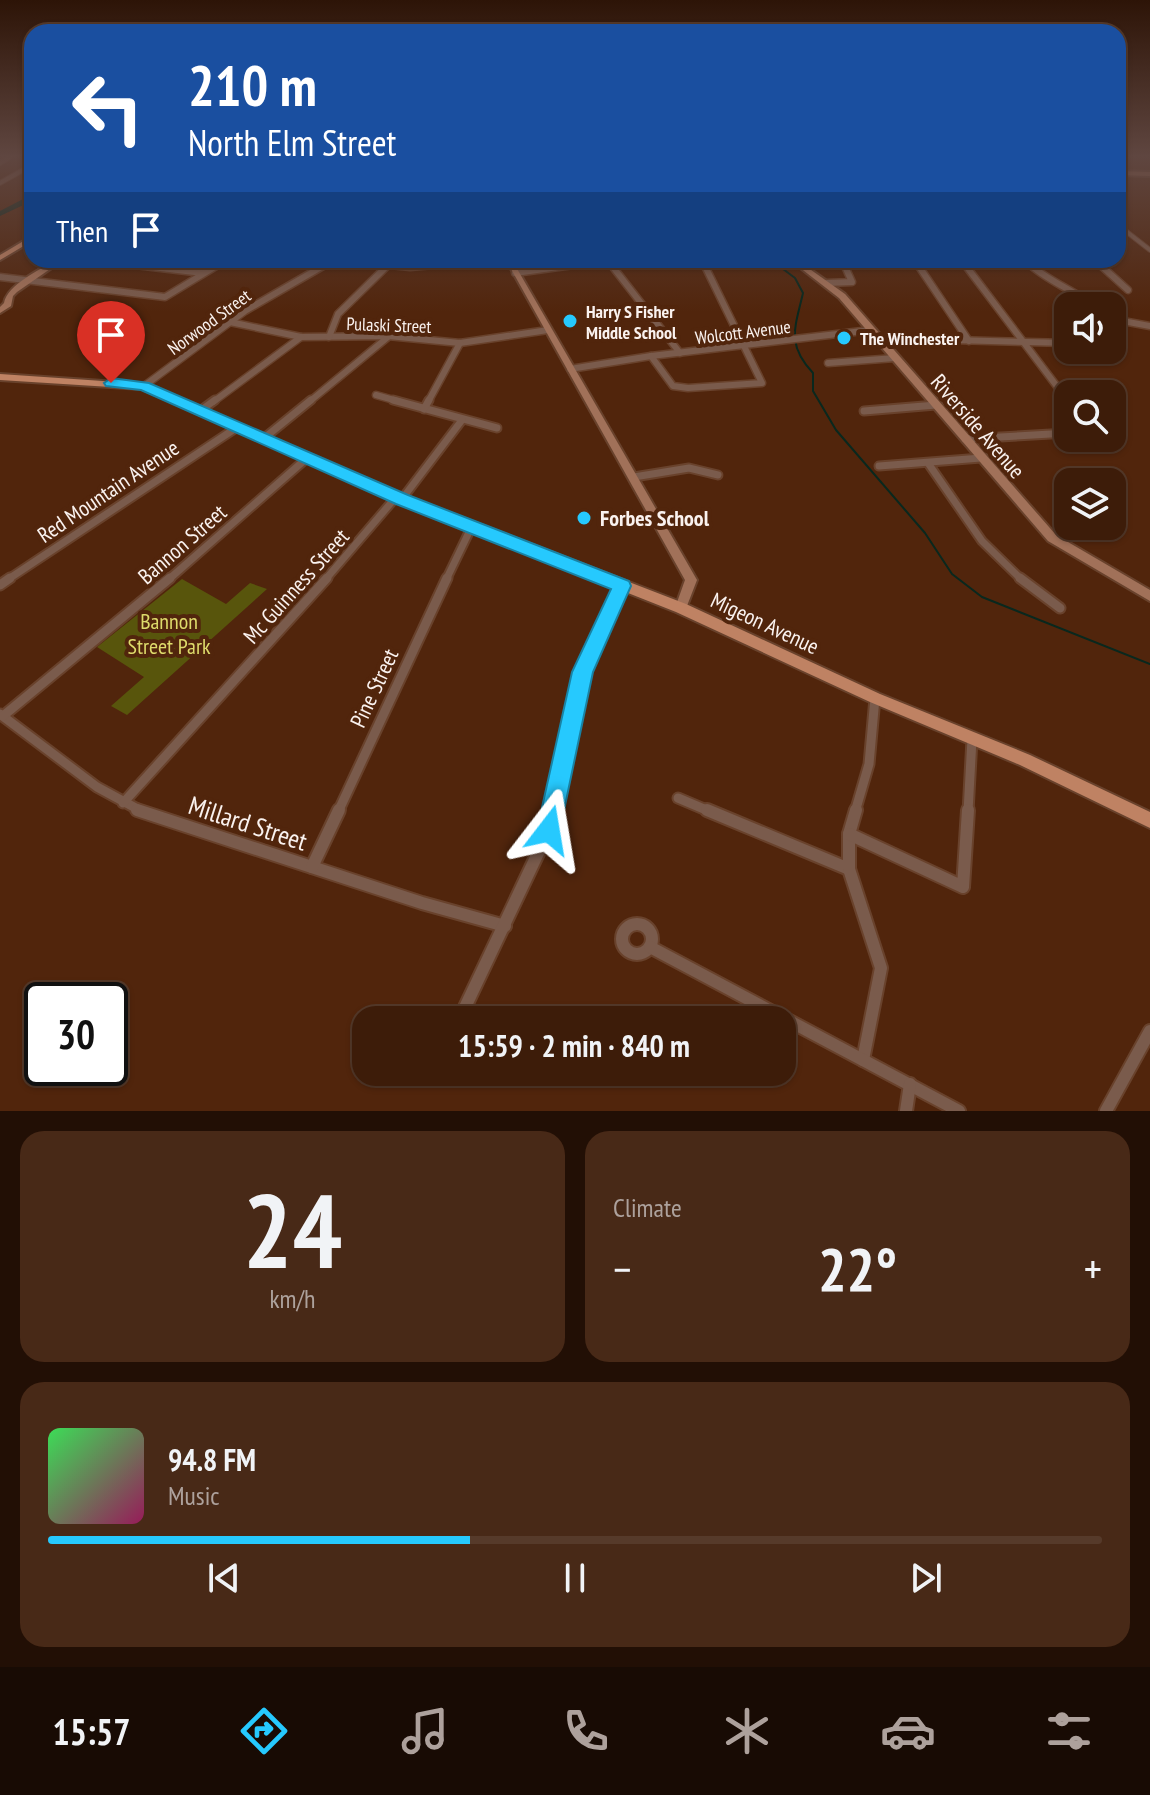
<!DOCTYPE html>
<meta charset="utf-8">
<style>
body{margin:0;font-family:"PT Sans Narrow",sans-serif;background:#482917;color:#f1f3f6;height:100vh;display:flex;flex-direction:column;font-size:30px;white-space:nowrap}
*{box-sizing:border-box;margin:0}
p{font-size:26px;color:#ada19c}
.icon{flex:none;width:44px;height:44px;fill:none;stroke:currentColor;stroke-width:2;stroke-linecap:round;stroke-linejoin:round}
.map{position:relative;height:1111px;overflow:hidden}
.side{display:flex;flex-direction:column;gap:20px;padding:20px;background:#220f05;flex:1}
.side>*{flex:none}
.hud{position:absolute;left:24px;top:24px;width:1102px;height:244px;border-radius:24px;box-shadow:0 2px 6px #0004,0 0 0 2px #563a2a;background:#1a4fa0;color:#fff;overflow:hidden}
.buttons{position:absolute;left:1054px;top:292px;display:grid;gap:16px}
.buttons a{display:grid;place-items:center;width:72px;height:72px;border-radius:16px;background:#3d1c09;box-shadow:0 2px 6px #0004,0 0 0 2px #563a2a;font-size:40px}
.speed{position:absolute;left:24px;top:982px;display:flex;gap:16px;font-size:40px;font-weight:700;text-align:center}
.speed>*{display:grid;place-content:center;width:104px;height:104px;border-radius:50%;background:#3d1c09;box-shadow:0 2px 6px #0004,0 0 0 2px #563a2a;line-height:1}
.speed .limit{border:4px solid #111;border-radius:12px;background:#fff;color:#111}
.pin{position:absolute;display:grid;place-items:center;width:68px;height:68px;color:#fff;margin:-82px -34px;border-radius:50% 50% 50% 0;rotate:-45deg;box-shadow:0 0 8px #0007}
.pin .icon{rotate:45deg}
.me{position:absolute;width:88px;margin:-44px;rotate:14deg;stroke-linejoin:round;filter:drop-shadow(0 0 6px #0008)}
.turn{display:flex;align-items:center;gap:28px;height:168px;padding:0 32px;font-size:36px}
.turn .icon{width:104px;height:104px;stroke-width:2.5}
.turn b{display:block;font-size:56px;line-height:68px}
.then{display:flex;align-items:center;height:76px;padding:0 32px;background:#0003;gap:16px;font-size:30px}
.big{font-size:60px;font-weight:700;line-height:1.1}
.side .tile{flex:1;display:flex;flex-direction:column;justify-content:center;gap:12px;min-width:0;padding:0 28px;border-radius:24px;background:#482917}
.side .dial{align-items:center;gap:0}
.dial b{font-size:104px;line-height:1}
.song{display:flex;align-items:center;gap:24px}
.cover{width:96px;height:96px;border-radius:12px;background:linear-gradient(135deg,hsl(130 70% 55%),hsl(330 70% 35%))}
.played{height:8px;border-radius:4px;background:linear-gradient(90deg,#26c9fe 40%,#563a2a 40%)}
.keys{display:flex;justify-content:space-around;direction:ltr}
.heat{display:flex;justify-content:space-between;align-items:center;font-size:44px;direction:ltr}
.side .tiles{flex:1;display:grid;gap:20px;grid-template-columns:1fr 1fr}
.tile:last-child{grid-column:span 2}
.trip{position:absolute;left:352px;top:1006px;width:444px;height:80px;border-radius:24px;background:#3d1c09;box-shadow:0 2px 6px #0004,0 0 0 2px #563a2a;font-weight:700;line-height:80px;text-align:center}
.tab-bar{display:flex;height:128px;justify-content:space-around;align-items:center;background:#180b04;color:#ada19c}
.tab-bar .icon{width:56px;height:56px}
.tab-bar .on{color:#26c9fe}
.tab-bar b{font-size:36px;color:#f1f3f6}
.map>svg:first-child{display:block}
.green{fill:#58550c}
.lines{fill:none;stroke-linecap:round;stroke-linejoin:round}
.stream{stroke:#09281e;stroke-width:2}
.river{fill:#09281e;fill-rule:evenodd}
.street-far4-casing{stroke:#69422c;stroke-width:6}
.street-far3-casing{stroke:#69422c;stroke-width:9}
.street-far2-casing{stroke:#69422c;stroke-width:11}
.street-far1-casing{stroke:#69422c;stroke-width:13}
.street-casing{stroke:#69422c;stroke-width:16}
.secondary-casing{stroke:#69422c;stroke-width:4}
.primary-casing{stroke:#69422c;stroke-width:4}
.street-far4{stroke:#7a5b4c;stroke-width:4}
.street-far3{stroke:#7a5b4c;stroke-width:6}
.street-far2{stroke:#7a5b4c;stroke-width:7}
.street-far1{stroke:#7a5b4c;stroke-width:9}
.street{stroke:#7a5b4c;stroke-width:12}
.secondary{fill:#a17159;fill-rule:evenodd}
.primary{fill:#bf8263;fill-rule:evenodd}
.route{fill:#26c9fe;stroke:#1983a5;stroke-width:2}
.poi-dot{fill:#26c9fe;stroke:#51250c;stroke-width:3}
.labels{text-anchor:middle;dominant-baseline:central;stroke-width:8;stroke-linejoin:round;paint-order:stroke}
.far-poi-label{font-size:18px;font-weight:bold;fill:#faf2ef;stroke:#51250c;text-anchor:start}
.far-street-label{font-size:18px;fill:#faf2ef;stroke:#51250c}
.street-label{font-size:22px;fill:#faf2ef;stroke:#51250c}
.poi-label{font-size:22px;font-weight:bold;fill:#faf2ef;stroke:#51250c;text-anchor:start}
.park-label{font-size:22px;fill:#dedb6b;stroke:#51250c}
.near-street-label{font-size:26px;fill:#faf2ef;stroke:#51250c}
</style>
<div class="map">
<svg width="1150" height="1111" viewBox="0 0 1150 1111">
<rect width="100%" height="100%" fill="#51250c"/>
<!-- green -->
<polygon class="green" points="182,579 226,604 250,583 267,589 127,715 111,706 144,677 97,647"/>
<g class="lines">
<!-- stream -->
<path class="stream" d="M771,260L795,278L803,293C795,328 786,344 813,373V391L836,430L925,533L952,574L982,597L1150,664"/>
<!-- river -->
<polygon class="river" points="29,196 32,196 32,201 0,216 0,211"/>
<defs>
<g id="street-far4">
<polyline points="0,163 10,157"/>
<polyline points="0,183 32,165"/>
<polyline points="1118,225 1150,250"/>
<polyline points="93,260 126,264"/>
<polyline points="340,260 380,264"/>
<polyline points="607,260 610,264"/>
<polyline points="702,260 704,264"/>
<polyline points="842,260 844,264"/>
<polyline points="915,260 918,264"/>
<polyline points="962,260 965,264"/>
<polyline points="1025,260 1029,264"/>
<polyline points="1095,260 1099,264"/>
<polyline points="219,264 226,260"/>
<polyline points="326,264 333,260"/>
<polyline points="446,264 492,260"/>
<polyline points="580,264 609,260"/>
</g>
<g id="street-far3">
<polyline points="110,262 203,273"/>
<polyline points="360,262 410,267 469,262"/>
<polyline points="609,262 680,353"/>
<polyline points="916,262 969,341"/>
<polyline points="963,262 1068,401"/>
<path d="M1027,262C1047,281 1072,289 1094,306"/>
<polyline points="1097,262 1128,290"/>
<polyline points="515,273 595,262"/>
<polyline points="0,277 165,297 223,262"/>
<polyline points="827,283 852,282 843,262"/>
<polyline points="1112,319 1150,326"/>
<polyline points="230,322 301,337 388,336 460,343 548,330"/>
<polyline points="329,337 338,314 388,265"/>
<polyline points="878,338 1068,343"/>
<polyline points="651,356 673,386 688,388 762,383 703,262"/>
<polyline points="828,363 895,358"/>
<polyline points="570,369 651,356 871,330"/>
<polyline points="144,386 245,311 330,262"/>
<polyline points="376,395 401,402"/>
<polyline points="213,402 301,337"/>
<polyline points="309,402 388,337"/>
<polyline points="428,402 460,343"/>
</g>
<g id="street-far2">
<polyline points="393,400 497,428"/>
<polyline points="424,409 429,400"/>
<polyline points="200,411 215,400"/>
<polyline points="864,411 936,405"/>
<polyline points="263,439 311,400"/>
<polyline points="965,439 1068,433"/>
<polyline points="928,463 982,541 1022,580"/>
<polyline points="879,466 981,458"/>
<polyline points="634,477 689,468 718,475"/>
<polyline points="402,499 462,420"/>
<polyline points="7,580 236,428"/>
<polyline points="168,580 307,458"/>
<polyline points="325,580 396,497"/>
<polyline points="446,580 472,526"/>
</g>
<g id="street-far1">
<polyline points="1020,578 1060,608"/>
<polyline points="0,585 10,578"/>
<polyline points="0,714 97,787 143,812"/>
<polyline points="3,716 170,578"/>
<polyline points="678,798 711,812"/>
<polyline points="123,803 327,578"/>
<polyline points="338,812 447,578"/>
<polyline points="553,812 582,672 622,586"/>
<polyline points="855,812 869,764 875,698"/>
<polyline points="968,812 972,739"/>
</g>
<g id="street">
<polyline points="137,810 422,903 505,926"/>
<polyline points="707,810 849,869"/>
<polyline points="856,810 849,834 849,869 881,968 863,1060"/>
<polyline points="849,834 963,887 968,810"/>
<polyline points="312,867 339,810"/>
<circle cx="637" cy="939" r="15"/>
<polyline points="650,947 959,1111"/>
<polyline points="459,1020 549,830 553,810"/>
<polyline points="906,1111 910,1084"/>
<polyline points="1106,1111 1150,1031"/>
</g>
<g id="secondary">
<polygon points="1118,171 1150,172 1150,176 1118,175"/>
<path d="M55,260H63L17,292L13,296L11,306L0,313V307L4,303C7,285 40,270 55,260Z"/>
<polygon points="506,260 512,260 697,580 685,611 677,611 675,608 685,580"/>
<polygon points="790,260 797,260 845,294 1056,535 1150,590 1150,601 1048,541 839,298"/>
</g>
<g id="primary">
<polygon points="32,236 32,241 0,260 0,255"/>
<polygon points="0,374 147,384 406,496 686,604 880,694 1030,755 1150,812 1150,828 1020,765 870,702 676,612 398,502 142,389 0,380"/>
</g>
</defs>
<!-- street-far4 casing -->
<use href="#street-far4" class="street-far4-casing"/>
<!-- street-far3 casing -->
<use href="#street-far3" class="street-far3-casing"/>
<!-- street-far2 casing -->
<use href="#street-far2" class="street-far2-casing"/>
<!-- street-far1 casing -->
<use href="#street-far1" class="street-far1-casing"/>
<!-- street casing -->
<use href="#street" class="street-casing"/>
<!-- secondary casing -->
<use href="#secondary" class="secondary-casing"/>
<!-- primary casing -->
<use href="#primary" class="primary-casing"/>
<!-- street-far4 -->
<use href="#street-far4" class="street-far4"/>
<!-- street-far3 -->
<use href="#street-far3" class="street-far3"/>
<!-- street-far2 -->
<use href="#street-far2" class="street-far2"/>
<!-- street-far1 -->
<use href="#street-far1" class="street-far1"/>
<!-- street -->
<use href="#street" class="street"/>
<!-- secondary -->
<use href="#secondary" class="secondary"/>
<!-- primary -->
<use href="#primary" class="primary"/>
</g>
<!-- sky -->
<linearGradient id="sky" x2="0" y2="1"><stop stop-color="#2d1407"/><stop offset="0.5" stop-color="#5f4640"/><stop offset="1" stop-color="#5f4640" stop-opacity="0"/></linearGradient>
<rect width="1150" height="312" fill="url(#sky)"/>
<!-- route -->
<polygon class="route" points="111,378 149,383 408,495 629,581 631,586 593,672 558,839 549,843 540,839 537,830 572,672 611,589 396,504 141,390 106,386 104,383"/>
<!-- markers -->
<g class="poi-dot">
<circle cx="570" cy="321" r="8"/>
<circle cx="844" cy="338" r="8"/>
<circle cx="584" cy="518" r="8"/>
</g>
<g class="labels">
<!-- far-poi labels -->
<g class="far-poi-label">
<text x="586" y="311">Harry S Fisher<tspan x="586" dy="21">Middle School</tspan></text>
<text x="860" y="338">The Winchester</text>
</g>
<!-- far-street labels -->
<g class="far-street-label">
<text transform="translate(209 322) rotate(-36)">Norwood Street</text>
<text transform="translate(389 325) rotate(2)">Pulaski Street</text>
<text transform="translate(743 332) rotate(-7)">Wolcott Avenue</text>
</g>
<!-- street labels -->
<g class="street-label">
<text transform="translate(978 426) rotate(49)">Riverside Avenue</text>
<text transform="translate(108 491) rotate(-34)">Red Mountain Avenue</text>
<text transform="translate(182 544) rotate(-41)">Bannon Street</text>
<text transform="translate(296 586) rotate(-48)">Mc Guinness Street</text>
<text transform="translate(765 623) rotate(25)">Migeon Avenue</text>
<text transform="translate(374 688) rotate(-65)">Pine Street</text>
</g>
<!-- poi labels -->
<g class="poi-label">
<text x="600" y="518">Forbes School</text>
</g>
<!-- park labels -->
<g class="park-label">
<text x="169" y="621">Bannon<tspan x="169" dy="25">Street Park</tspan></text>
</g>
<!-- near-street labels -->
<g class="near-street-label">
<text transform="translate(248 823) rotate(18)">Millard Street</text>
</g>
</g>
</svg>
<div class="buttons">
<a><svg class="icon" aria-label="sound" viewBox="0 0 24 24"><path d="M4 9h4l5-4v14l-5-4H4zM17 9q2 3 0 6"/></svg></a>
<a><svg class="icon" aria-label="search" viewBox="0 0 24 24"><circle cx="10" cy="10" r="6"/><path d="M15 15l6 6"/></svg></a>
<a><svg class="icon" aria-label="layers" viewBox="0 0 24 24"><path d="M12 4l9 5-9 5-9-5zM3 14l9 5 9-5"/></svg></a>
</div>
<div class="speed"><div class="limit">30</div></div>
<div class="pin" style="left:111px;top:383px;background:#d93025"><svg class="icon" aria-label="arrive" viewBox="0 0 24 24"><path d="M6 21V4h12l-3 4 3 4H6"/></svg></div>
<svg class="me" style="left:549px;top:830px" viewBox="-20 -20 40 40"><path d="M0-17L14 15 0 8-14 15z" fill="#26c9fe" stroke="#fff" stroke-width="4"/></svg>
<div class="trip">15:59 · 2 min · 840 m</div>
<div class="hud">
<div class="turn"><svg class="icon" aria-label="left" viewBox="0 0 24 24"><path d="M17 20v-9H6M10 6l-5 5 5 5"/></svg><div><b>210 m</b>North Elm Street</div></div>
<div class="then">Then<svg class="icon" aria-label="arrive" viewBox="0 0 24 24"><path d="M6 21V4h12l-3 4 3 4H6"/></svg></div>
</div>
</div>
<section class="side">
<div class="tiles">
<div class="tile dial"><b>24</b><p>km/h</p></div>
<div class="tile"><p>Climate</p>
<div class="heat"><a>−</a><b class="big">22°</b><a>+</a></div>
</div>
<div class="tile">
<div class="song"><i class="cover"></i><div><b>94.8 FM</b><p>Music</p></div></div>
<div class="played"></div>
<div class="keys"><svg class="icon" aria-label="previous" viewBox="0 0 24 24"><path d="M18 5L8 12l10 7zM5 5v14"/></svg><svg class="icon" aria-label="pause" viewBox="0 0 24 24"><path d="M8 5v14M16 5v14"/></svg><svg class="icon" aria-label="next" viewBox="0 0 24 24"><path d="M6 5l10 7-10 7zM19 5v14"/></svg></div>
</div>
</div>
</section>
<nav class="tab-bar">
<b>15:57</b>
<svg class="icon on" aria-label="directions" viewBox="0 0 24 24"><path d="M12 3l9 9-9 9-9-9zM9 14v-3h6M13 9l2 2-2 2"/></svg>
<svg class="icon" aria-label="music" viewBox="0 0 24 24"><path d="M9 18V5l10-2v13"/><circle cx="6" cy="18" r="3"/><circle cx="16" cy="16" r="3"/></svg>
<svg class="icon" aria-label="phone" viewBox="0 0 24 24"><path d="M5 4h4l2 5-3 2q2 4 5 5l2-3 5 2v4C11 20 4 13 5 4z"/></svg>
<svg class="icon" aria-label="climate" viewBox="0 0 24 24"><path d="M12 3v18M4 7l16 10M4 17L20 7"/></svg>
<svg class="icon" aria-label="car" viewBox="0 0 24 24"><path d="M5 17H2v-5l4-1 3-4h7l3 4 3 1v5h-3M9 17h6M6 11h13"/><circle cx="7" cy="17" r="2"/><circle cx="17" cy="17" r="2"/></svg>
<svg class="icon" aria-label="filters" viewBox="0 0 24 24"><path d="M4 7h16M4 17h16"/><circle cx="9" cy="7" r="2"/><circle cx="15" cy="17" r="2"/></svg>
</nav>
